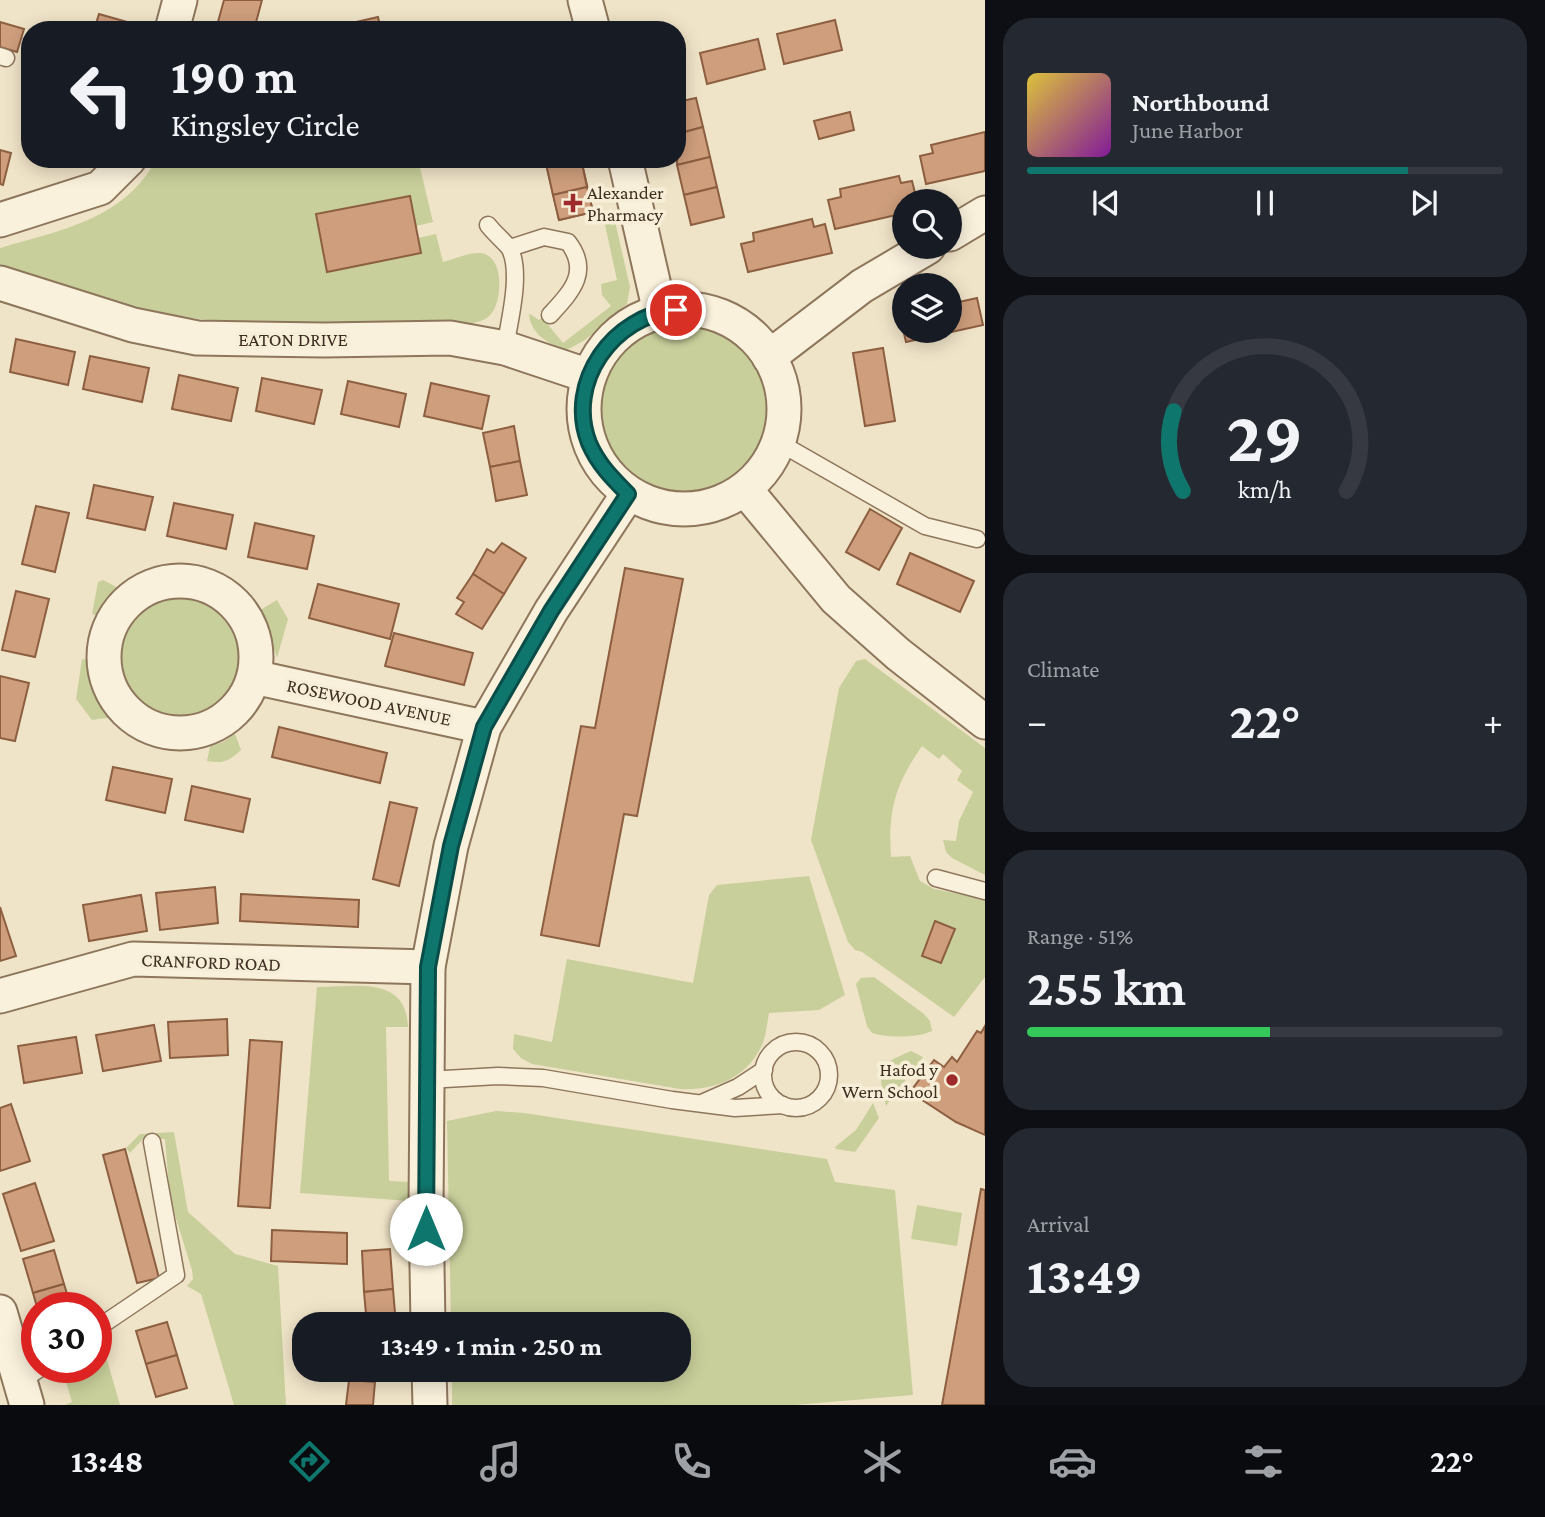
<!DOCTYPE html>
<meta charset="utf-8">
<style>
body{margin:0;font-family:"Crimson Pro",serif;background:#242831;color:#f1f3f6;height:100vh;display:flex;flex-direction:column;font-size:26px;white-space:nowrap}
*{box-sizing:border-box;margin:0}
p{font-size:23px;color:#9ea1a6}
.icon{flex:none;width:38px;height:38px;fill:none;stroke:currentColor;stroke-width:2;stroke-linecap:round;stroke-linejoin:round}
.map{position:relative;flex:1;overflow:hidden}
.side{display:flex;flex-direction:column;gap:18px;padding:18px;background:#0d0f14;width:560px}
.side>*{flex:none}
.banner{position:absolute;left:21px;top:21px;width:665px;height:147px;border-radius:28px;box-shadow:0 4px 18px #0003;background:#171b24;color:#f1f3f6;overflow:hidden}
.controls{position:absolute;left:892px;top:189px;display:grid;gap:14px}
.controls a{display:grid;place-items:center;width:70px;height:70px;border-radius:50%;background:#171b24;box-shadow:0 4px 18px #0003;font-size:35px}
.speed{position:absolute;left:21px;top:1292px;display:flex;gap:14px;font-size:35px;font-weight:700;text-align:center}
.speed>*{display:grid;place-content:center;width:91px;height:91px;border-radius:50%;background:#171b24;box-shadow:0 4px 18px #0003;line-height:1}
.speed .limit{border:10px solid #d22;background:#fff;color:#111}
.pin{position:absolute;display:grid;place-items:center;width:60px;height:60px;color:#fff;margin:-30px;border:4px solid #fff;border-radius:50%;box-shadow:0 2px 7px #0007}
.me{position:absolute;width:77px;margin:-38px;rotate:0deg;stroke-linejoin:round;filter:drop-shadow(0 0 5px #0008)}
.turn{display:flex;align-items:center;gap:24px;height:147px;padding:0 35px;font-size:32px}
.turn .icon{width:91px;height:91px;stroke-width:2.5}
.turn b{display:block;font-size:49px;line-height:60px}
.big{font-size:52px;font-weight:700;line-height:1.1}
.side .card{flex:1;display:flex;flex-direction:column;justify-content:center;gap:10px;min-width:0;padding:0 24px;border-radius:28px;background:#242831}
.side .dial{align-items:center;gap:0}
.dial svg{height:182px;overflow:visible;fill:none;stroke:#363941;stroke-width:7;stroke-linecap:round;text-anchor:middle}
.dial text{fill:#f1f3f6;stroke:none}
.song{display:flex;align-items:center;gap:21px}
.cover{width:84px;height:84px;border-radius:10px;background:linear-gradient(135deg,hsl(50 70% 55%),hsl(290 70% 35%))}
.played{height:7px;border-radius:4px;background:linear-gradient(90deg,#0f766e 80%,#363941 80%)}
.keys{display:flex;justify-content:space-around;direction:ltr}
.heat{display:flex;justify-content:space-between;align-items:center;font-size:38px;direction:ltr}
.charge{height:10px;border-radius:5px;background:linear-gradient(90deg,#34c759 51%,#363941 0)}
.trip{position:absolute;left:292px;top:1312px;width:399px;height:70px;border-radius:28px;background:#171b24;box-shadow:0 4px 18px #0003;font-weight:700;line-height:70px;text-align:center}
.tab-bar{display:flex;height:112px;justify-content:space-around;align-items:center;background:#090b0e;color:#9ea1a6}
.tab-bar .icon{width:49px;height:49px}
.tab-bar .active{color:#0f766e}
.tab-bar b{font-size:32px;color:#f1f3f6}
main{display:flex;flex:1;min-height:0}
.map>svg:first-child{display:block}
.green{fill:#c9cf9b}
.building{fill:#cf9f7d;stroke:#8d5f41;stroke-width:2}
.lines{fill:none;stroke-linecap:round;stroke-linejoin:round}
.lane-casing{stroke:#8d765c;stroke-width:19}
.street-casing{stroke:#8d765c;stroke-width:37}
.lane{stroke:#faf1dc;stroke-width:16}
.street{stroke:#faf1dc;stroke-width:33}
.route-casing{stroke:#0a4d48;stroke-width:18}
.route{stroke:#0f766e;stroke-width:12}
.poi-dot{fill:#9e2a2b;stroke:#f7eed8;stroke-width:2.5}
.labels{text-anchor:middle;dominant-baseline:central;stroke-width:7;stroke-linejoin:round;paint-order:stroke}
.poi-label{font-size:19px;fill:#3d2e20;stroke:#f7eed8;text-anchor:start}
.street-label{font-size:19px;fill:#3d2e20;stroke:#f7eed8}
</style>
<main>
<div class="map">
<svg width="985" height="1405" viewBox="0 0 985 1405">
<rect width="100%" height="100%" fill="#f0e4c8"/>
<!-- green -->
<g class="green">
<path d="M156,159H180L199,164L233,159H418L433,222L416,226L418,238L436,234L443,262C455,259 476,249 487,255C504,263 502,303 490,315C485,321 477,322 470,324C383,322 294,330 208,320C136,312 69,290 0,269V248C58,231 126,219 156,159Z"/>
<path d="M614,217L630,287L627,304L585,340L565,351C548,342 532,336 529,315L530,314L539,320L547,315L549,326L563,343L611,306L602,295L601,284L617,280L604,220Z"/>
<circle cx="684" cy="409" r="86"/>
<polygon points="103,580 124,591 100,617 92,614 98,582"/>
<circle cx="180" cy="657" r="62"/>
<polygon points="277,600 288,619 277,658 265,620 257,612"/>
<path d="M82,659L90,660C91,683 99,699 112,717L92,720L76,699Z"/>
<path d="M865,659L985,748V875L952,858L946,852L943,840L956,841L959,821L973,792L957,780L962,771L943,754L939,759L922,746C895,785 888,810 891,857L910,856L920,881L934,889L985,899V977L954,1017L862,952L855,950L848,942L811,840L839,688L856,661Z"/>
<path d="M235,734L241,750C229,761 223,764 207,761L210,746L223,742Z"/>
<path d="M809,876L845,995L819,1010L769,1013C767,1023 766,1036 762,1045C747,1078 714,1091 680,1089L532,1064L521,1058L513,1049L514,1034L552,1042L567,959L693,983L709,895L717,885Z"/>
<path d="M874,977L924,1014L930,1021L932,1031C918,1038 886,1038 872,1033L867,1026L856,984L861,978Z"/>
<path d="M317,987C356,987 406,975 408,1027H386L389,1181L410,1182V1201L300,1193Z"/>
<path d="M911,1051L923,1057L886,1106C879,1068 873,1067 911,1051Z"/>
<polygon points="873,1103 879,1118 855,1152 836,1149 835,1147 856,1130"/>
<polygon points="496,1111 524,1113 827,1159 835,1182 895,1190 913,1395 795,1405 452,1405 452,1370 679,1370 679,1325 451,1325 447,1121"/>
<polygon points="174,1132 188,1212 235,1254 278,1266 286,1405 234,1405 201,1294 187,1286 193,1279 192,1270 170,1199 165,1139 143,1139 130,1153 126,1148 140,1134"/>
<polygon points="917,1205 962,1213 957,1246 911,1239"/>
<polygon points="103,1346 120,1405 65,1405 72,1402 66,1382 87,1367 96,1367 96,1351"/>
</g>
<!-- building -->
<g class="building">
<polygon points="224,0 262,0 254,30 216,29"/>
<polygon points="99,14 134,24 132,30 94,30"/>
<polygon points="378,17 381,30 344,30 343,25"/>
<polygon points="835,20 842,50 784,64 777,34"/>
<polygon points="0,22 24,29 17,52 0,47"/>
<polygon points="758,39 765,69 707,84 700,53"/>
<polygon points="696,98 703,127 677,134 677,102"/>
<polygon points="850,112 854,130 819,139 814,121"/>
<polygon points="703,127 710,157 677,165 677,134"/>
<polygon points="985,132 985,171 926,184 920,156 933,153 931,145"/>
<polygon points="0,150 11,153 3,185 0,184"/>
<polygon points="710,157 717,187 684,195 677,165"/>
<polygon points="545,159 581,159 593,212 559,220"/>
<polygon points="545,159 581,159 587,187 553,195"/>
<polygon points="899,176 901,183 912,181 917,201 905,201 905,213 835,229 828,200 841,197 840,189"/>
<polygon points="587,187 593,212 559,220 553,195"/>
<polygon points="717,187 724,217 691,225 684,195"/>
<polygon points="410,196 421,253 327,272 316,214"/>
<polygon points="812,219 814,227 825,224 832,253 748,272 741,244 754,241 753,233"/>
<polygon points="977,298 983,325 906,342 900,316 905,315 905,331 950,331 950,304"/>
<polygon points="16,339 75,352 68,385 10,372"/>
<polygon points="883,348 895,421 865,426 853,353"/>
<polygon points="90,356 149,368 142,402 83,389"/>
<polygon points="179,375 238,388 231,421 172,409"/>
<polygon points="262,378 322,390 314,424 256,411"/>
<polygon points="348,381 406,394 399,427 341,414"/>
<polygon points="431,383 489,396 482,429 424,416"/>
<polygon points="514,426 520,461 490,467 483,433"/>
<polygon points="520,461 527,495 496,501 490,467"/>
<polygon points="94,485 153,497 145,530 87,518"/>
<polygon points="174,503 233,515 226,549 167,536"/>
<polygon points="36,506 69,513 55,572 22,564"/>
<polygon points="870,509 902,528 879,570 846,552"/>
<polygon points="255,523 314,536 307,569 248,557"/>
<polygon points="502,543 526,558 504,594 473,574 487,549 494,553"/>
<polygon points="910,553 974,581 960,612 897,584"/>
<polygon points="625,568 683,579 637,816 624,814 599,946 541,935 581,726 595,728"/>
<polygon points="473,574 504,594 482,629 456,614 464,602 457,598"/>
<polygon points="318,584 399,604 390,639 309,618"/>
<polygon points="16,591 49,599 35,657 2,650"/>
<polygon points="394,633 473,653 464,685 385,666"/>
<polygon points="0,676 29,683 15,741 0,738"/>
<polygon points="279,727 387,753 380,783 272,757"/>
<polygon points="113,767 172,779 165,813 106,800"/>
<polygon points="192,786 250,799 243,832 185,820"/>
<polygon points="390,802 417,808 399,886 373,879"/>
<polygon points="215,887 218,923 160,930 156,893"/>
<polygon points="241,894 359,900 358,927 240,921"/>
<polygon points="141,895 147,931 89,941 83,905"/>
<polygon points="0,907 16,956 0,961"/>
<polygon points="935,921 955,929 941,963 922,956"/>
<polygon points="227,1019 228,1055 170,1058 168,1022"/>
<polygon points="154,1025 161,1061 103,1071 96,1035"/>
<polygon points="985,1026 985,1135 956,1122 910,1092 934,1060 944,1067 952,1057 957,1062 977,1031 981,1033"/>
<polygon points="76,1037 82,1073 24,1083 18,1046"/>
<polygon points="250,1040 282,1042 270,1208 238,1206"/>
<polygon points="11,1104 30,1161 0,1171 0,1108"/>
<polygon points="125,1149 159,1278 137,1283 103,1155"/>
<polygon points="35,1183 54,1241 21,1251 3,1194"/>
<polygon points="981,1189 985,1190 985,1405 942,1405"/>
<polygon points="272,1230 347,1233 347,1264 271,1261"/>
<polygon points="390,1249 393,1289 364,1292 362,1251"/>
<polygon points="54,1250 64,1284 33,1293 23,1259"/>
<polygon points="64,1284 71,1307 37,1307 33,1293"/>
<polygon points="393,1289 396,1325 367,1325 364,1292"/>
<polygon points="167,1322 177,1355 146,1364 136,1331"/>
<polygon points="177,1355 187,1388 156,1397 146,1364"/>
<polygon points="349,1370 376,1370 375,1382 349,1380"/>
<polygon points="349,1380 375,1382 373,1405 346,1405"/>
</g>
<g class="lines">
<defs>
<g id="lane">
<polyline points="0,56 6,58"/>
<path d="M488,225C493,232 507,244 510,249C522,274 509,322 505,348"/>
<path d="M510,248L544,237L568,242C591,272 571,292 550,315"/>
<polyline points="778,442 925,526 977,539"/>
<polyline points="936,878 985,891"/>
<circle cx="796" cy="1075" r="33"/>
<polyline points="427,1080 498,1076 543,1078 672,1100 735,1108 783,1105"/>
<polyline points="704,1102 738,1087 764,1070"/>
<polyline points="96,1329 176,1275 152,1142"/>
<polyline points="21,1381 42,1367"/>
</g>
<g id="street">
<polyline points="585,0 593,30"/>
<polyline points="172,30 180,0"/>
<polyline points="625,159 660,312"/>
<polyline points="0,220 100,188 129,159"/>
<polyline points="950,234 985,213"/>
<polyline points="0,283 133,325 197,338 324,340 450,338 505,348 589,376"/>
<circle cx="684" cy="409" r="100"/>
<polyline points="769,357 862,286 928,247"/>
<polyline points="745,489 836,599 898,654 985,722"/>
<circle cx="180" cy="657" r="76"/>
<polyline points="254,677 484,727"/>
<polyline points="0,996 133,959 428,967"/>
<polyline points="0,1312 27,1405"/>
<polyline points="428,1325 426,1206 428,967 451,846 484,727 551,611 628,494"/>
<polyline points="429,1370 430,1405"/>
</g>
</defs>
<!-- lane casing -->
<use href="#lane" class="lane-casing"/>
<!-- street casing -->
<use href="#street" class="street-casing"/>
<!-- lane -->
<use href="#lane" class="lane"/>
<!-- street -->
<use href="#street" class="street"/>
</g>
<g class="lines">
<defs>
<path id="route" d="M426,1229L428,967L451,846L484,727L551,611L628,494C612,478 598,464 589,443C565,382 614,315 676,310"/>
</defs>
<!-- route casing -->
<use href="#route" class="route-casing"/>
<!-- route -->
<use href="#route" class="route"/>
</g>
<!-- markers -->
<g class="poi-dot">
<path d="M569.5 192.5h7v7h7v7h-7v7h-7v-7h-7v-7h7z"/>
<circle cx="952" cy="1080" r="7"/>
</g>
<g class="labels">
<!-- poi labels -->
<g class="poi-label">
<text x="587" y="192">Alexander<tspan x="587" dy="22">Pharmacy</tspan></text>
<text x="938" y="1069" text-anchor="end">Hafod y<tspan x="938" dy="22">Wern School</tspan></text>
</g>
<!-- street labels -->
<g class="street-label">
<text x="293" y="339">EATON DRIVE</text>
<text transform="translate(369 702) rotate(12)">ROSEWOOD AVENUE</text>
<text transform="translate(211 962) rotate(2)">CRANFORD ROAD</text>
</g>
</g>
</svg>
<div class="controls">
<a><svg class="icon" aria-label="search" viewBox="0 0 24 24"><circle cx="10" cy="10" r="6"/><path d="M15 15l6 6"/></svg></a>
<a><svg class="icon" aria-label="layers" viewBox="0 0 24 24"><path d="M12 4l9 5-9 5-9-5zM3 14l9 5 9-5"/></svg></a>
</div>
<div class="speed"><div class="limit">30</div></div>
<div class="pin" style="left:676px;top:310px;background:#d93025"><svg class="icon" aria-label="arrive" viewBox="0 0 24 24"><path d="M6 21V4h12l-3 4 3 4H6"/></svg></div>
<svg class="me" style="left:426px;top:1229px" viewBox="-20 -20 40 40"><circle r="19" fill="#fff"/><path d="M0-13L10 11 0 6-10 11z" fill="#0f766e"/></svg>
<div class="trip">13:49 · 1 min · 250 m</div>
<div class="banner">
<div class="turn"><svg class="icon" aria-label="left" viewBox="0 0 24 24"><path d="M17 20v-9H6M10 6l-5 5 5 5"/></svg><div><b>190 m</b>Kingsley Circle</div></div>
</div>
</div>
<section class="side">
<div class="card">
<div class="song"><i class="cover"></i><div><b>Northbound</b><p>June Harbor</p></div></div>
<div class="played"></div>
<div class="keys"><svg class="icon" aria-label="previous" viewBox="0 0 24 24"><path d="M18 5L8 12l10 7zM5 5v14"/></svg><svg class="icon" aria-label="pause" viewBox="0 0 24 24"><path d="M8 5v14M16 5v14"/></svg><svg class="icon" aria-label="next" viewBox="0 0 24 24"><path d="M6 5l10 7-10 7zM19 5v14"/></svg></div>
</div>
<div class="card dial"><svg viewBox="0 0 100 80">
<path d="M14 69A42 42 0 1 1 86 69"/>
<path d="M14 69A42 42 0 0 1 10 34" stroke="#0f766e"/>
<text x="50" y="56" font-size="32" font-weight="700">29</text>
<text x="50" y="72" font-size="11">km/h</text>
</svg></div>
<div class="card"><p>Climate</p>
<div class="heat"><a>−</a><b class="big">22°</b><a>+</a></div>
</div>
<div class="card"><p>Range · 51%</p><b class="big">255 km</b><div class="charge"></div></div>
<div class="card"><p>Arrival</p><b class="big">13:49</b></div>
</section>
</main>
<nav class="tab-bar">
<b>13:48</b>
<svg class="icon active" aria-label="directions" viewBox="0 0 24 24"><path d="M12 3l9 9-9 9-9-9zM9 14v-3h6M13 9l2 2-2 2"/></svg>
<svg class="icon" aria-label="music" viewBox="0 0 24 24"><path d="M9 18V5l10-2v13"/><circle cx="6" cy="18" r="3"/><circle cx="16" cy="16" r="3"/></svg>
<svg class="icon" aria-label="phone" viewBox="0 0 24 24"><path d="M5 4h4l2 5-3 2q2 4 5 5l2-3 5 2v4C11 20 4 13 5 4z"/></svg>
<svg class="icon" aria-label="climate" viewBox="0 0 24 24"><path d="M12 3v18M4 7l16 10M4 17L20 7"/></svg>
<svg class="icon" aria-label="car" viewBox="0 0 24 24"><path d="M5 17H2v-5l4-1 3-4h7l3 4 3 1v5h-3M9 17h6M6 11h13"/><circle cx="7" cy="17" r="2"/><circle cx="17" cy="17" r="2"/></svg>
<svg class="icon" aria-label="filters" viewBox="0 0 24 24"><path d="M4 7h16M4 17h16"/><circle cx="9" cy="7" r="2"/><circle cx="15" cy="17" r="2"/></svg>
<b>22°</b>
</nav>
